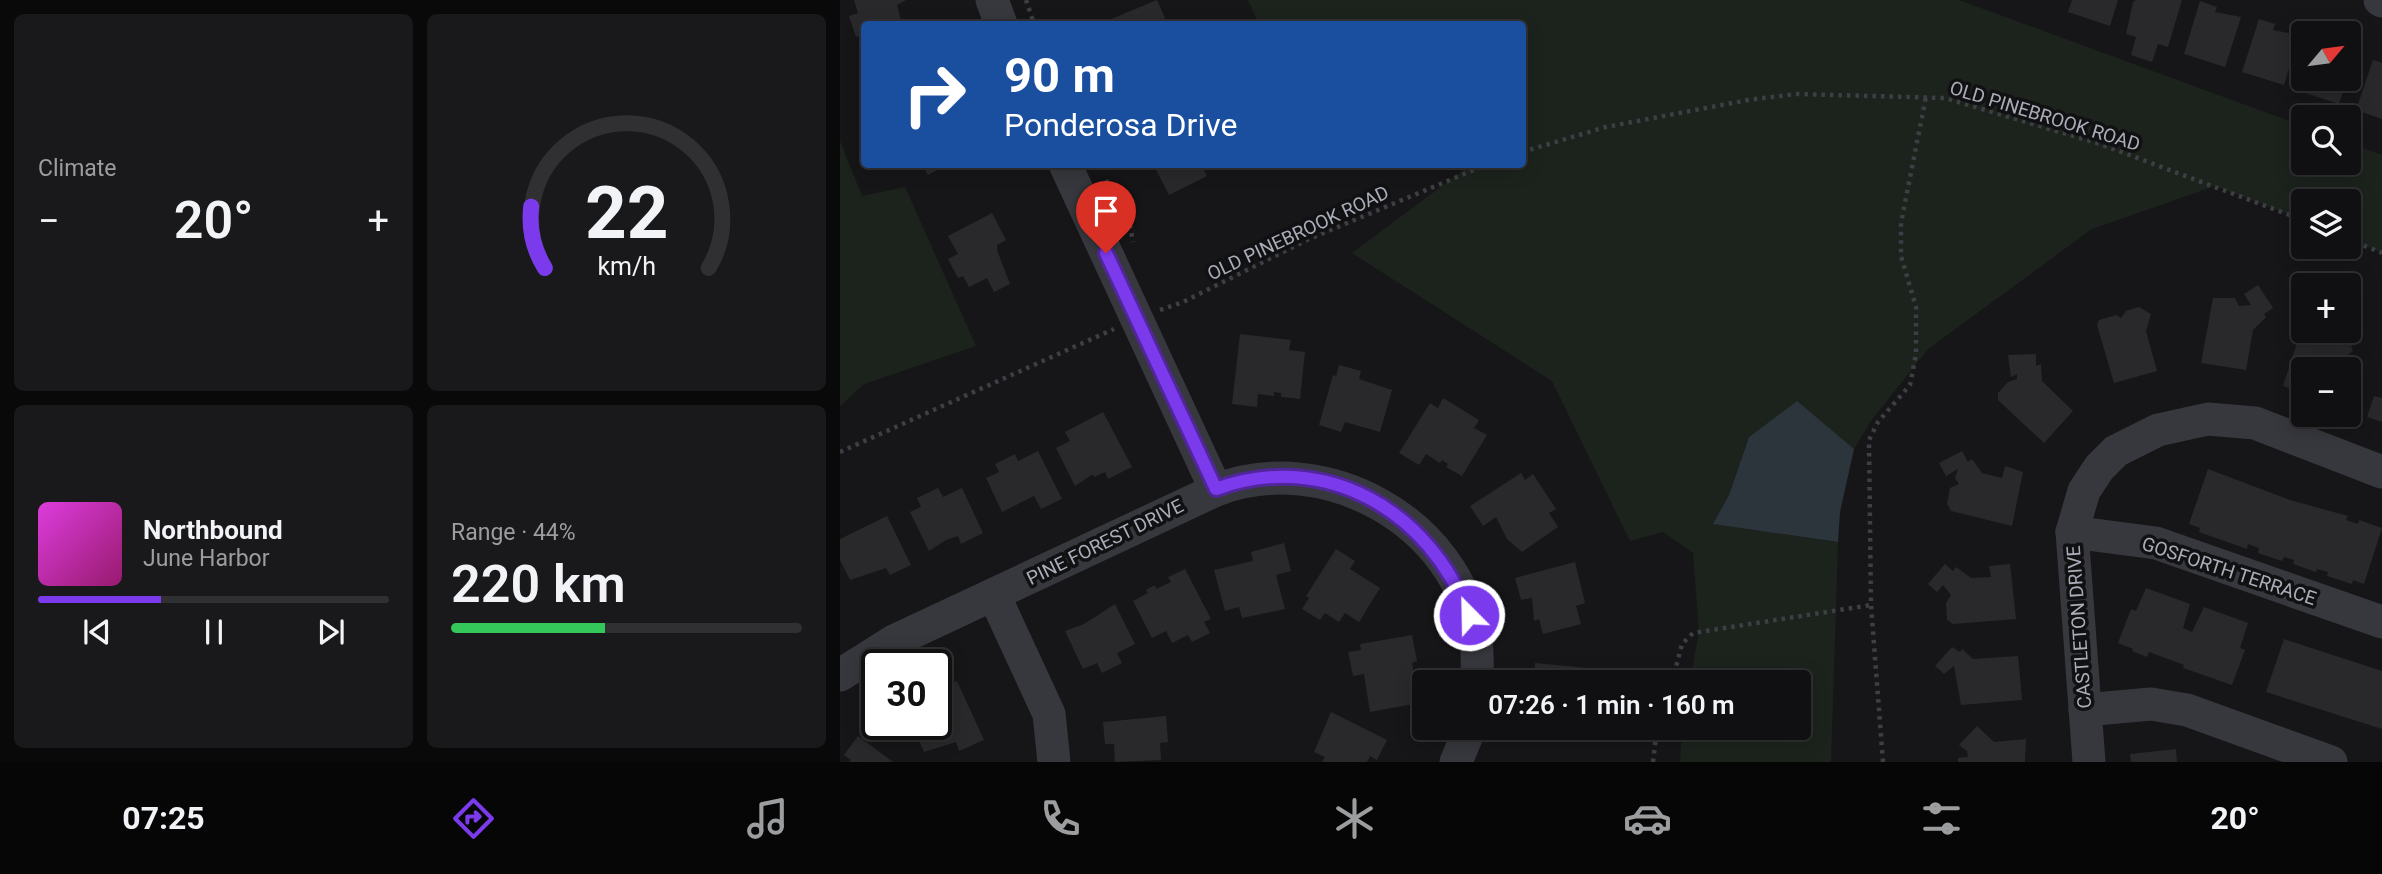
<!DOCTYPE html>
<meta charset="utf-8">
<style>
body{margin:0;font-family:Roboto,sans-serif;background:#19191b;color:#f1f3f6;height:100vh;display:flex;flex-direction:column;font-size:26px;white-space:nowrap}
*{box-sizing:border-box;margin:0}
p{font-size:23px;color:#9c9d9f}
.icon{flex:none;width:38px;height:38px;fill:none;stroke:currentColor;stroke-width:2;stroke-linecap:round;stroke-linejoin:round}
.map{position:relative;flex:1;overflow:hidden}
.side{display:flex;flex-direction:column;gap:14px;padding:14px;background:#09090a;width:840px}
.side>*{flex:none}
.top-card{position:absolute;left:21px;top:21px;width:665px;height:147px;border-radius:7px;box-shadow:0 4px 18px #0003,0 0 0 2px #303032;background:#1a4fa0;color:#fff;overflow:hidden}
.needle{width:46px;rotate:61deg}
.controls{position:absolute;left:1451px;top:21px;display:grid;gap:14px}
.controls a{display:grid;place-items:center;width:70px;height:70px;border-radius:7px;background:#101012;box-shadow:0 4px 18px #0003,0 0 0 2px #303032;font-size:35px}
.speed{position:absolute;left:21px;top:649px;display:flex;gap:14px;font-size:35px;font-weight:700;text-align:center}
.speed>*{display:grid;place-content:center;width:91px;height:91px;border-radius:50%;background:#101012;box-shadow:0 4px 18px #0003,0 0 0 2px #303032;line-height:1}
.speed .limit{border:4px solid #111;border-radius:10px;background:#fff;color:#111}
.pin{position:absolute;display:grid;place-items:center;width:60px;height:60px;color:#fff;margin:-72px -30px;border-radius:50% 50% 50% 0;rotate:-45deg;box-shadow:0 0 7px #0007}
.pin .icon{rotate:45deg}
.me{position:absolute;width:77px;margin:-38px;rotate:337deg;stroke-linejoin:round;filter:drop-shadow(0 0 5px #0008)}
.turn{display:flex;align-items:center;gap:24px;height:147px;padding:0 28px;font-size:32px}
.turn .icon{width:91px;height:91px;stroke-width:2.5}
.turn b{display:block;font-size:49px;line-height:60px}
.big{font-size:52px;font-weight:600;line-height:1.1}
.side .tile{flex:1;display:flex;flex-direction:column;justify-content:center;gap:10px;min-width:0;padding:0 24px;border-radius:10px;background:#19191b}
.side .dial{align-items:center;gap:0}
.dial svg{height:182px;overflow:visible;fill:none;stroke:#303032;stroke-width:7;stroke-linecap:round;text-anchor:middle}
.dial text{fill:#f1f3f6;stroke:none}
.song{display:flex;align-items:center;gap:21px}
.cover{width:84px;height:84px;border-radius:10px;background:linear-gradient(135deg,hsl(300 70% 55%),hsl(320 70% 35%))}
.played{height:7px;border-radius:4px;background:linear-gradient(90deg,#7c3aed 35%,#303032 35%)}
.keys{display:flex;justify-content:space-around;direction:ltr}
.heat{display:flex;justify-content:space-between;align-items:center;font-size:38px;direction:ltr}
.charge{height:10px;border-radius:5px;background:linear-gradient(90deg,#34c759 44%,#303032 0)}
.side .tiles{flex:1;display:grid;gap:14px;grid-template-columns:repeat(2,1fr)}
.trip{position:absolute;left:572px;top:670px;width:399px;height:70px;border-radius:7px;background:#101012;box-shadow:0 4px 18px #0003,0 0 0 2px #303032;font-weight:600;line-height:70px;text-align:center}
.menu{display:flex;height:112px;justify-content:space-around;align-items:center;background:#060607;color:#9c9d9f}
.menu .icon{width:49px;height:49px}
.menu .active{color:#7c3aed}
.menu b{font-size:32px;color:#f1f3f6}
main{display:flex;flex:1;min-height:0}
.map>svg:first-child{display:block}
.green{fill:#1c231d}
.water{fill:#2c353c}
.building{fill:#29292c}
.lines{fill:none;stroke-linecap:round;stroke-linejoin:round}
.path{stroke:#3d3f44;stroke-width:4.5;stroke-dasharray:3.5 5;stroke-linecap:butt}
.minor{stroke:#37383d;stroke-width:33}
.route-casing{stroke:#51269a;stroke-width:18}
.route{stroke:#7c3aed;stroke-width:12}
.labels{text-anchor:middle;dominant-baseline:central;stroke-width:7;stroke-linejoin:round;paint-order:stroke}
.street-label{font-size:19px;fill:#a8adb8;stroke:#111113}
</style>
<main>
<section class="side">
<div class="tiles">
<div class="tile"><p>Climate</p>
<div class="heat"><a>−</a><b class="big">20°</b><a>+</a></div>
</div>
<div class="tile dial"><svg viewBox="0 0 100 80">
<path d="M14 69A42 42 0 1 1 86 69"/>
<path d="M14 69A42 42 0 0 1 8 42" stroke="#7c3aed"/>
<text x="50" y="56" font-size="32" font-weight="700">22</text>
<text x="50" y="72" font-size="11">km/h</text>
</svg></div>
<div class="tile">
<div class="song"><i class="cover"></i><div><b>Northbound</b><p>June Harbor</p></div></div>
<div class="played"></div>
<div class="keys"><svg class="icon" aria-label="previous" viewBox="0 0 24 24"><path d="M18 5L8 12l10 7zM5 5v14"/></svg><svg class="icon" aria-label="pause" viewBox="0 0 24 24"><path d="M8 5v14M16 5v14"/></svg><svg class="icon" aria-label="next" viewBox="0 0 24 24"><path d="M6 5l10 7-10 7zM19 5v14"/></svg></div>
</div>
<div class="tile"><p>Range · 44%</p><b class="big">220 km</b><div class="charge"></div></div>
</div>
</section>
<div class="map">
<svg width="1542" height="762" viewBox="0 0 1542 762">
<rect width="100%" height="100%" fill="#161618"/>
<!-- green -->
<g class="green">
<polygon points="408,0 1119,0 1463,126 1463,163 1508,163 1509,143 1542,155 1542,253 1509,239 1508,201 1463,201 1463,220 1375,186 1252,229 1088,349 1031,421 1014,449 956,402 909,437 889,495 874,524 998,542 991,762 840,762 842,728 959,728 959,682 850,682 859,631 853,553 823,532 790,541 712,381 512,253 630,165 682,164 682,24 419,24"/>
<polygon points="0,141 22,196 65,187 136,346 24,384 0,406"/>
</g>
<!-- water -->
<polygon class="water" points="957,401 1014,449 1000,512 998,542 873,524 889,495 909,437"/>
<!-- building -->
<g class="building">
<polygon points="14,0 66,0 57,5 62,24 24,24 24,42 22,35 16,37 9,16 18,13"/>
<polygon points="317,0 325,18 313,24 259,24"/>
<polygon points="1232,0 1278,0 1270,26 1228,12"/>
<polygon points="1296,0 1342,0 1328,47 1318,44 1312,62 1291,55 1296,37 1286,34 1293,2"/>
<polygon points="1360,1 1377,7 1375,12 1401,17 1385,67 1344,54"/>
<polygon points="1419,19 1435,24 1433,30 1459,35 1444,85 1402,72"/>
<polygon points="1508,54 1515,56 1509,74 1508,74"/>
<polygon points="1533,60 1542,63 1542,119 1516,110"/>
<polygon points="1464,79 1507,79 1499,104 1459,91"/>
<polygon points="82,164 109,164 88,175"/>
<polygon points="313,164 361,164 367,176 329,195"/>
<polygon points="152,213 166,240 157,245 157,250 170,284 154,292 147,278 129,287 123,276 118,278 108,259 118,254 108,236"/>
<polygon points="1418,285 1433,308 1424,314 1426,317 1413,330 1406,370 1361,363 1373,298 1395,298 1399,306 1411,305 1404,294"/>
<polygon points="1299,307 1311,314 1306,331 1317,371 1274,383 1257,325 1259,320 1276,315 1281,318 1286,311"/>
<polygon points="1508,316 1522,342 1511,346 1513,351 1499,361 1496,369 1463,369 1463,393 1443,386 1461,331 1486,331 1491,336 1500,334 1498,331 1508,331"/>
<polygon points="400,334 451,340 449,350 465,352 460,399 441,397 441,393 434,392 434,396 418,394 417,407 392,404"/>
<polygon points="1196,354 1196,366 1201,364 1202,381 1233,411 1204,443 1158,400 1158,393 1168,382 1177,379 1177,374 1171,377 1168,355"/>
<polygon points="499,365 521,371 519,379 552,390 540,432 505,422 501,432 479,425 493,375 496,376"/>
<polygon points="1534,396 1542,398 1542,422 1527,417"/>
<polygon points="603,398 639,420 634,428 647,435 622,476 606,467 608,464 602,460 600,463 586,454 579,465 559,453 590,403 598,408"/>
<polygon points="263,412 292,467 268,479 265,472 254,477 253,474 235,486 216,448 230,441 225,432"/>
<polygon points="198,451 222,499 201,509 194,496 162,512 146,478 159,472 155,464 175,454 178,461"/>
<polygon points="1122,451 1128,462 1132,459 1142,473 1162,478 1165,466 1183,472 1172,526 1111,511 1107,504 1110,488 1119,484 1115,478 1118,469 1106,476 1099,463"/>
<polygon points="1368,469 1450,500 1508,516 1506,520 1518,524 1519,520 1542,528 1524,584 1513,580 1512,584 1487,576 1488,572 1477,569 1476,572 1453,564 1454,560 1444,557 1442,561 1418,553 1419,548 1408,544 1407,549 1359,532 1360,528 1349,524"/>
<polygon points="681,473 685,480 693,474 716,509 709,513 718,527 682,552 667,539 656,517 643,526 630,506"/>
<polygon points="98,488 103,497 122,488 143,533 121,544 118,536 106,540 89,551 70,512 81,507 77,498"/>
<polygon points="47,516 71,565 50,575 46,568 10,580 0,560 0,539"/>
<polygon points="444,543 451,571 436,575 445,609 402,618 399,607 385,611 374,570 413,561 411,552"/>
<polygon points="496,549 515,561 510,569 540,588 519,622 505,613 499,622 485,613 480,620 462,609 469,598 466,596"/>
<polygon points="735,562 745,603 736,606 741,624 703,634 699,619 694,621 692,598 681,600 675,578"/>
<polygon points="1105,564 1113,571 1116,567 1131,578 1151,577 1149,566 1170,564 1176,619 1113,624 1107,620 1106,603 1111,595 1103,585 1097,592 1088,584"/>
<polygon points="345,569 371,619 364,622 370,633 352,642 348,635 332,643 326,631 312,638 293,601 308,593 306,590 315,585 316,589 331,582 328,577"/>
<polygon points="1306,588 1350,604 1343,628 1352,632 1364,607 1408,623 1400,648 1405,650 1392,685 1343,668 1344,665 1309,652 1307,657 1292,651 1293,649 1278,643 1291,609 1296,611"/>
<polygon points="275,604 295,644 277,653 282,663 262,673 257,663 243,669 225,631 244,624"/>
<polygon points="572,635 577,661 572,663 579,703 530,712 524,674 513,676 508,652 521,650 520,644"/>
<polygon points="1444,639 1542,671 1542,729 1426,692"/>
<polygon points="1112,647 1120,652 1122,649 1133,659 1178,656 1182,700 1121,705 1114,666 1104,674 1095,666"/>
<polygon points="695,663 759,669 759,682 694,682"/>
<polygon points="117,681 144,740 119,751 116,742 84,752 72,724 96,724 96,699 104,696 100,688"/>
<polygon points="491,712 547,740 537,760 530,756 527,762 482,762 485,757 474,752"/>
<polygon points="326,716 328,742 320,743 321,760 275,762 274,744 265,744 263,722"/>
<polygon points="1137,726 1154,742 1186,739 1185,762 1118,762 1118,758 1128,757 1127,751 1119,745"/>
<polygon points="18,736 53,762 9,762 11,760 4,755"/>
<polygon points="1336,749 1337,762 1291,762 1290,754"/>
</g>
<g class="lines">
<!-- path -->
<g class="path">
<polyline points="186,0 194,24"/>
<polyline points="682,152 766,127 908,100 956,94 1105,98 1260,144 1463,220"/>
<polyline points="266,180 289,220 293,242"/>
<polyline points="1508,239 1542,253"/>
<polyline points="320,310 343,302 469,239 648,164"/>
<polyline points="0,452 274,329"/>
<polyline points="832,682 842,644 853,633 1031,605"/>
<polyline points="813,762 817,728"/>
<polyline points="1043,762 1031,605 1029,440 1038,422 1070,385 1076,354 1076,307 1061,256 1061,223 1086,97"/>
</g>
<!-- minor -->
<g class="minor">
<polyline points="152,0 161,24"/>
<polyline points="1540,0 1542,1"/>
<polyline points="225,164 376,490"/>
<polyline points="1232,532 1316,543 1542,622"/>
<polyline points="154,595 209,714 214,762"/>
<path d="M0,675L54,641L376,490C485,448 619,522 636,640C638,654 637,669 637,682"/>
<polyline points="1245,710 1311,704 1347,710 1491,762"/>
<polyline points="616,762 630,728"/>
<polyline points="1249,762 1232,532 1244,491 1259,468 1276,451 1318,430 1368,419 1415,423 1542,472"/>
</g>
</g>
<g class="lines">
<defs>
<path id="route" d="M266,253L376,489C485,449 590,511 629,615"/>
</defs>
<!-- route casing -->
<use href="#route" class="route-casing"/>
<!-- route -->
<use href="#route" class="route"/>
</g>
<g class="labels">
<!-- street labels -->
<g class="street-label">
<text transform="translate(1205 116) rotate(17)">OLD PINEBROOK ROAD</text>
<text transform="translate(458 233) rotate(-25)">OLD PINEBROOK ROAD</text>
<text transform="translate(265 542) rotate(-26)">PINE FOREST DRIVE</text>
<text transform="translate(1389 571) rotate(18)">GOSFORTH TERRACE</text>
<text transform="translate(1239 627) rotate(-94)">CASTLETON DRIVE</text>
</g>
</g>
</svg>
<div class="controls">
<a><svg class="needle" viewBox="-14 -14 28 28"><path d="M0-13l5 13h-10z" fill="#e53935"/><path d="M0 13l5-13h-10z" fill="#9c9d9f"/></svg></a>
<a><svg class="icon" aria-label="search" viewBox="0 0 24 24"><circle cx="10" cy="10" r="6"/><path d="M15 15l6 6"/></svg></a>
<a><svg class="icon" aria-label="layers" viewBox="0 0 24 24"><path d="M12 4l9 5-9 5-9-5zM3 14l9 5 9-5"/></svg></a>
<a>+</a>
<a>−</a>
</div>
<div class="speed"><div class="limit">30</div></div>
<div class="pin" style="left:266px;top:253px;background:#d93025"><svg class="icon" aria-label="arrive" viewBox="0 0 24 24"><path d="M6 21V4h12l-3 4 3 4H6"/></svg></div>
<svg class="me" style="left:629px;top:615px" viewBox="-20 -20 40 40"><circle r="17" fill="#7c3aed" stroke="#fff" stroke-width="3"/><path d="M0-11L8 9 0 5-8 9z" fill="#fff"/></svg>
<div class="trip">07:26 · 1 min · 160 m</div>
<div class="top-card">
<div class="turn"><svg class="icon" aria-label="right" viewBox="0 0 24 24"><path d="M7 20v-9h11M14 6l5 5-5 5"/></svg><div><b>90 m</b>Ponderosa Drive</div></div>
</div>
</div>
</main>
<nav class="menu">
<b>07:25</b>
<svg class="icon active" aria-label="directions" viewBox="0 0 24 24"><path d="M12 3l9 9-9 9-9-9zM9 14v-3h6M13 9l2 2-2 2"/></svg>
<svg class="icon" aria-label="music" viewBox="0 0 24 24"><path d="M9 18V5l10-2v13"/><circle cx="6" cy="18" r="3"/><circle cx="16" cy="16" r="3"/></svg>
<svg class="icon" aria-label="phone" viewBox="0 0 24 24"><path d="M5 4h4l2 5-3 2q2 4 5 5l2-3 5 2v4C11 20 4 13 5 4z"/></svg>
<svg class="icon" aria-label="climate" viewBox="0 0 24 24"><path d="M12 3v18M4 7l16 10M4 17L20 7"/></svg>
<svg class="icon" aria-label="car" viewBox="0 0 24 24"><path d="M5 17H2v-5l4-1 3-4h7l3 4 3 1v5h-3M9 17h6M6 11h13"/><circle cx="7" cy="17" r="2"/><circle cx="17" cy="17" r="2"/></svg>
<svg class="icon" aria-label="filters" viewBox="0 0 24 24"><path d="M4 7h16M4 17h16"/><circle cx="9" cy="7" r="2"/><circle cx="15" cy="17" r="2"/></svg>
<b>20°</b>
</nav>
